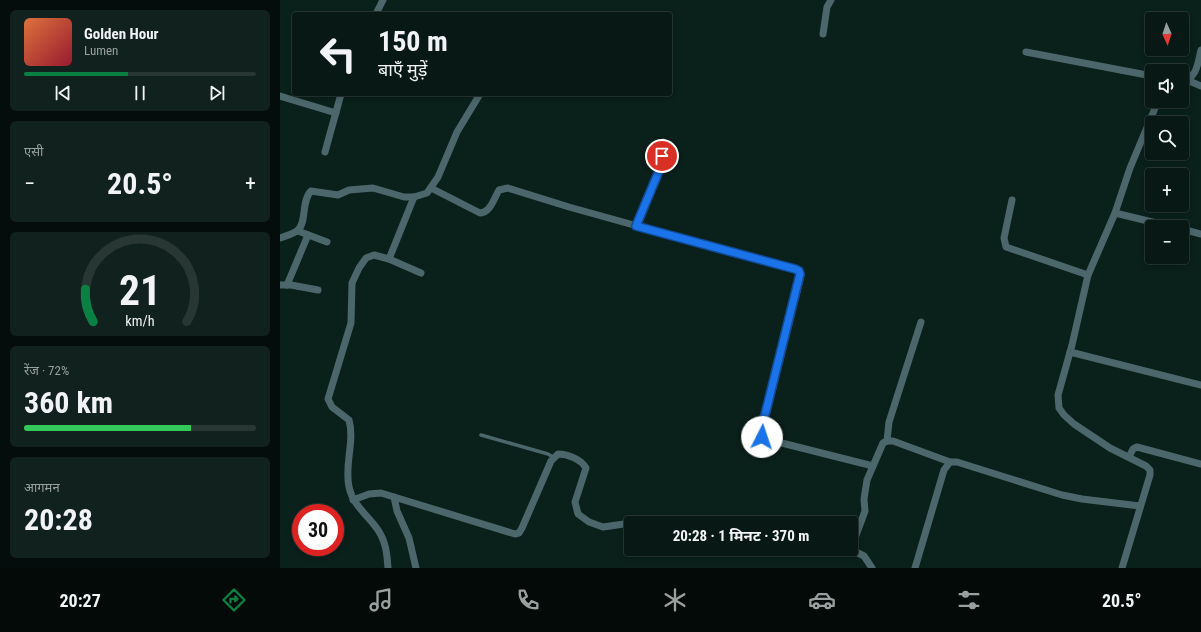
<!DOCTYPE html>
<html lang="hi">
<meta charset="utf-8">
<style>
body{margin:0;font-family:"Roboto Condensed","Noto Sans Devanagari",sans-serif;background:#11211d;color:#f1f3f6;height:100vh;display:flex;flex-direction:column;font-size:15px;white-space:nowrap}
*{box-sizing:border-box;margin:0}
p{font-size:13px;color:#98a0a0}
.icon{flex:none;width:22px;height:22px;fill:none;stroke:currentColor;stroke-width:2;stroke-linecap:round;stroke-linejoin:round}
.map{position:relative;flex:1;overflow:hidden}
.sheet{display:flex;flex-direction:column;gap:10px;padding:10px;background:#040d0b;width:280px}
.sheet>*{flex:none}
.hud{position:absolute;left:12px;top:12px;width:380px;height:84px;border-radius:4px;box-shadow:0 2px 6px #0003,0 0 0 1px #293734;background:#081814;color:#f1f3f6;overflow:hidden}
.needle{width:26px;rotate:177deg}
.buttons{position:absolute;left:865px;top:12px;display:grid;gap:8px}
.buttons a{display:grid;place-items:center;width:44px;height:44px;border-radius:4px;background:#081814;box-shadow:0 2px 6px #0003,0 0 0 1px #293734;font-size:20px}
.speed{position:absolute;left:12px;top:504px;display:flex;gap:8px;font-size:20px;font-weight:700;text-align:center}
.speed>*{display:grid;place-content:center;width:52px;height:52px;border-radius:50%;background:#081814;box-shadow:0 2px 6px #0003,0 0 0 1px #293734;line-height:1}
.speed .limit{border:6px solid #d22;background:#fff;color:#111}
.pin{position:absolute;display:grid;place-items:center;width:34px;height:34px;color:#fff;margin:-17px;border:2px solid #fff;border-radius:50%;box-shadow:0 1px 4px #0007}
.me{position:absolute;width:44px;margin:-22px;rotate:4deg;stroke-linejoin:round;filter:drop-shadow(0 0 3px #0008)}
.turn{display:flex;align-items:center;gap:14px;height:84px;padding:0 20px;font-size:18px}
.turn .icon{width:52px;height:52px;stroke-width:2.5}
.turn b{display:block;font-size:28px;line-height:34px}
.big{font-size:30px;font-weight:700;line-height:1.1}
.sheet .tile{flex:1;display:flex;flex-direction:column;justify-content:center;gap:6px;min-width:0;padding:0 14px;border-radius:6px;background:#11211d}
.sheet .dial{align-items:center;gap:0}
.dial svg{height:104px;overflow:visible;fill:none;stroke:#293734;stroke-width:7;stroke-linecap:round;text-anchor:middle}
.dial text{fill:#f1f3f6;stroke:none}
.song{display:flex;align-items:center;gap:12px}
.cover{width:48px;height:48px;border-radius:6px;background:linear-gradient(135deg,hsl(20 70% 55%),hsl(350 70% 35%))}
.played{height:4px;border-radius:2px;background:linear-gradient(90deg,#0b8043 45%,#293734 45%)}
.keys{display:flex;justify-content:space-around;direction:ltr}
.heat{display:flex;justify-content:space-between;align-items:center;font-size:22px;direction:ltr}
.charge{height:6px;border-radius:3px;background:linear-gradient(90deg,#34c759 72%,#293734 0)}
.trip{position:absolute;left:344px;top:516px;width:234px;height:40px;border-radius:4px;background:#081814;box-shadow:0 2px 6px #0003,0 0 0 1px #293734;font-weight:700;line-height:40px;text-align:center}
.menu{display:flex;height:64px;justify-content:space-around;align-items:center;background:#030a08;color:#98a0a0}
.menu .icon{width:28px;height:28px}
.menu .current{color:#0b8043}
.menu b{font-size:18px;color:#f1f3f6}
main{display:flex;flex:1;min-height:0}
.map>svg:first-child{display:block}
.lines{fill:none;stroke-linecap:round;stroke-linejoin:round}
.lane{stroke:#4c676c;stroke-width:3.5}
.street{stroke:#4c676c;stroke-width:7}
.route-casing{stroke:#114b97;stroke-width:10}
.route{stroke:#1a73e8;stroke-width:7}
</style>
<main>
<section class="sheet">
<div class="tile">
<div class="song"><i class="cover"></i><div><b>Golden Hour</b><p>Lumen</p></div></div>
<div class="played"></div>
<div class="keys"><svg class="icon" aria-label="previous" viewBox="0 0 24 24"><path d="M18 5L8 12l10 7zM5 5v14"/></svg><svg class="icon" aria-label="pause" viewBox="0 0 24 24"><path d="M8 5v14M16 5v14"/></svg><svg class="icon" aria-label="next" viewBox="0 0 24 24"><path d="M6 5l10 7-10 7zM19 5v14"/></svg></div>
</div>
<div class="tile"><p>एसी</p>
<div class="heat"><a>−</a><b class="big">20.5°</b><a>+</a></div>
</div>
<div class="tile dial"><svg viewBox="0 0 100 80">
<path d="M14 69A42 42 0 1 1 86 69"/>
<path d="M14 69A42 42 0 0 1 8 44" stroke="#0b8043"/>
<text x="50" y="56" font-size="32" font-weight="700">21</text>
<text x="50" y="72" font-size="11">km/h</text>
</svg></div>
<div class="tile"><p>रेंज · 72%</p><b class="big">360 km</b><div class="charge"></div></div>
<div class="tile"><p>आगमन</p><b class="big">20:28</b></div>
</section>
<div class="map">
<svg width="921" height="568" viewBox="0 0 921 568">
<rect width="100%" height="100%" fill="#0a201b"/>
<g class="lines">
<!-- lane -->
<g class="lane">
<polyline points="356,225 379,171 383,140"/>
<polyline points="201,435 268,454 273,457"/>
</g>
<!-- street -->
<g class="street">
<polyline points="96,14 103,0"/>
<polyline points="543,34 547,7 551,0"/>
<polyline points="746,52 872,76"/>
<polyline points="907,80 921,86"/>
<path d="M902,81C917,79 918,62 921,50"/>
<polyline points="0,96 56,113"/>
<polyline points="45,152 61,94"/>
<path d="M151,188L200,213C211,212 214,198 219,190L228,188L289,207L519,271L520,280L481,435L486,439L593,466"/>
<polyline points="732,200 724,238 726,247 808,275"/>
<polyline points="835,213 893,227"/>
<polyline points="902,229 921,234"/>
<polyline points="18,231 47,242"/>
<path d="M0,238C5,236 14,234 18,230C27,222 21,201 31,191L58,195L69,190L93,188L124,197H134L147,193L158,177L177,132L200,94"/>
<polyline points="109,259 134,197"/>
<polyline points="0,285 11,285 38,290"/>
<polyline points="7,285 28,235"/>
<polyline points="790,352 921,385"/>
<polyline points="607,441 609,422 641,322"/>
<polyline points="849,457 853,449 857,447 921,464"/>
<polyline points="114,497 117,511 129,538 136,568"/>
<path d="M73,500L89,494L101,493L235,534L239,533L242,528L271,461L278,454C287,454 301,459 306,468L295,502L298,514L309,522L323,527L351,523"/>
<polyline points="359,523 380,523"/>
<polyline points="570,549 584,556 592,568"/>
<polyline points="571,549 585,511 584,499 587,480 603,443 607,441 613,441 670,462"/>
<path d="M108,568C107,554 106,542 98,530C88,515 73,506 69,487C64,465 75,442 69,420L52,407L48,399L71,323L72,283L79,268L86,258L94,255L109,259L141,273"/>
<polyline points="635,568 664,470 670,462 677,462 782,495 802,499 860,506"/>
<polyline points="842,568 870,475 870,470 866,466 830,448 794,424 784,415 779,408 778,395 792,345 808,275 835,213 850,168 878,101"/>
</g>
</g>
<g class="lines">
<defs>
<polyline id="route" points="382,156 379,171 356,226 515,269 519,271 520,274 481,431 482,437"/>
</defs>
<!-- route casing -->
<use href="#route" class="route-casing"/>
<!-- route -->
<use href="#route" class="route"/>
</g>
</svg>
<div class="buttons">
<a><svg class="needle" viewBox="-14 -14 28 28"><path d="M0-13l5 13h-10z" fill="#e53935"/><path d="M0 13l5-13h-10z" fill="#98a0a0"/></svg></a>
<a><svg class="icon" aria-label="sound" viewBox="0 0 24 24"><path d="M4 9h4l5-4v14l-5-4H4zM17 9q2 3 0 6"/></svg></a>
<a><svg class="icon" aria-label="search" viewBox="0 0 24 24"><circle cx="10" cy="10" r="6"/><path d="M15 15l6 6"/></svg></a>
<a>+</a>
<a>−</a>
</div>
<div class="speed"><div class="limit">30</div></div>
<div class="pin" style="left:382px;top:156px;background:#d93025"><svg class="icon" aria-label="arrive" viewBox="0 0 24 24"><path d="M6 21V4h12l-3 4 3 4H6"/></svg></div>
<svg class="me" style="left:482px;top:437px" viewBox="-20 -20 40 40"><circle r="19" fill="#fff"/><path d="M0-13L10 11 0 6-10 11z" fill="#1a73e8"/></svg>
<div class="trip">20:28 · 1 मिनट · 370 m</div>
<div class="hud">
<div class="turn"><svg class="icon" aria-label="left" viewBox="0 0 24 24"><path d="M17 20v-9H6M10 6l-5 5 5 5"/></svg><div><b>150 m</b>बाएँ मुड़ें</div></div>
</div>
</div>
</main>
<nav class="menu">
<b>20:27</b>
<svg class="icon current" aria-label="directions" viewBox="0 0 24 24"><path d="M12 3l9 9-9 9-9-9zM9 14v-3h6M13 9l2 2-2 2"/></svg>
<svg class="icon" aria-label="music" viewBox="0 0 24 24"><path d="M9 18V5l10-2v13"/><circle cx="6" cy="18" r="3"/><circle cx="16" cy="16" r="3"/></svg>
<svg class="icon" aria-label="phone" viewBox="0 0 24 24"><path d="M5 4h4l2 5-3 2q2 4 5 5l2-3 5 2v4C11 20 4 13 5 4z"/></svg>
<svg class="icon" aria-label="climate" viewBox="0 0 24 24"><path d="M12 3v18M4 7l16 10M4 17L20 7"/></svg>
<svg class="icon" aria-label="car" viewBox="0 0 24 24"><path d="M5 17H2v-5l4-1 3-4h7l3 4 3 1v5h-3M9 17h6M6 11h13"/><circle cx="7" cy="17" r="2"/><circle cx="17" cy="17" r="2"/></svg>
<svg class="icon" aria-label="filters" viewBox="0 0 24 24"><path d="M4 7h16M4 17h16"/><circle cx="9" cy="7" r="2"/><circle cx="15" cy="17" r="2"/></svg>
<b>20.5°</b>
</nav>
